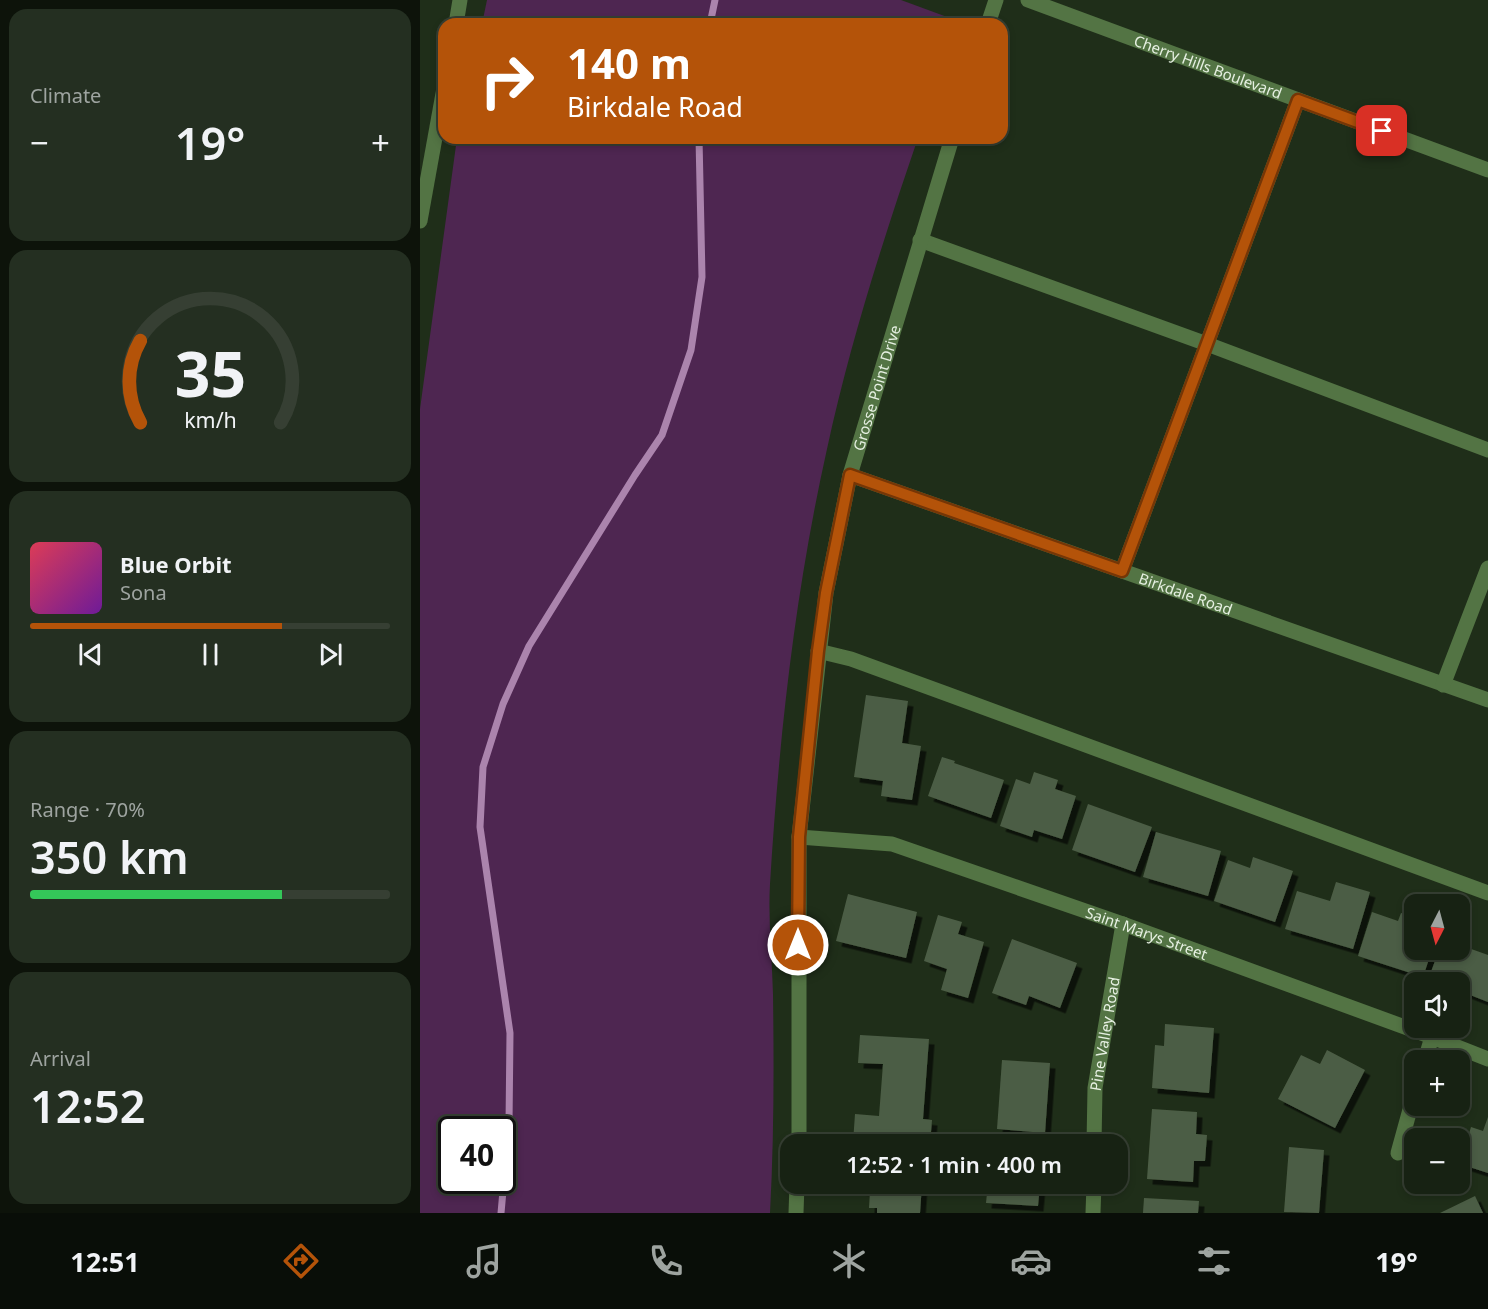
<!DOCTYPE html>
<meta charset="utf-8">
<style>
body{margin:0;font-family:"Noto Sans",sans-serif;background:#242f21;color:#f1f3f6;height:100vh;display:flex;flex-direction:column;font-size:22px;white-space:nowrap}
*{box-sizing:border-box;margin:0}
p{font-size:20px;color:#9ea4a0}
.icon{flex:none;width:33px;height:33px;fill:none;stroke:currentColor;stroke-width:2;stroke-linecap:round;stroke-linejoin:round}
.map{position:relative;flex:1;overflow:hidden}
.side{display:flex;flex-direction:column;gap:9px;padding:9px;background:#0d130a;width:420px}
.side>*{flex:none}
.top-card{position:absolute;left:18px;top:18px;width:570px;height:126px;border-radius:18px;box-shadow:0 3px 9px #0003,0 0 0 2px #363f33;background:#b45309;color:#fff;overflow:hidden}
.needle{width:39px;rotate:186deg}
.buttons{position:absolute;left:984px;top:894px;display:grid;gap:12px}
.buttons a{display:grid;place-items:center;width:66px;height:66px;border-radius:12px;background:#172213;box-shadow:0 3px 9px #0003,0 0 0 2px #363f33;font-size:30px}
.speed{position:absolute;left:18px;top:1116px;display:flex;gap:12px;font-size:30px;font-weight:700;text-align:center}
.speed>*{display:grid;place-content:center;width:78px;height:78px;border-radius:50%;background:#172213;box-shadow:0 3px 9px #0003,0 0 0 2px #363f33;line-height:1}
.speed .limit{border:3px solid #111;border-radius:9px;background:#fff;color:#111}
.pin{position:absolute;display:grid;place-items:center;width:51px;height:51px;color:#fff;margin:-26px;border-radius:12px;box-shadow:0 3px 9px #0006}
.me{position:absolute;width:66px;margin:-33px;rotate:0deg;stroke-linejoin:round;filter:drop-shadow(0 0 4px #0008)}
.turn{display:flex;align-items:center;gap:21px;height:126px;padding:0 30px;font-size:27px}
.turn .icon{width:78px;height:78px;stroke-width:2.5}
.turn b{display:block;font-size:42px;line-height:51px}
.big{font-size:45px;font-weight:600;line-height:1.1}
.side .tile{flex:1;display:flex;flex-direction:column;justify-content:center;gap:9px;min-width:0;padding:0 21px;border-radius:18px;background:#242f21}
.side .dial{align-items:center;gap:0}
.dial svg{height:156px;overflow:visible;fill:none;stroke:#363f33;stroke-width:7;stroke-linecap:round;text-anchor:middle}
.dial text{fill:#f1f3f6;stroke:none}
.song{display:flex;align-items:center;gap:18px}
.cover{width:72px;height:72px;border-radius:9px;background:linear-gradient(135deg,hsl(350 70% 55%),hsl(280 70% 35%))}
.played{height:6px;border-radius:3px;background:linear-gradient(90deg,#b45309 70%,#363f33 70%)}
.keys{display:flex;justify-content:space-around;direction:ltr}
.heat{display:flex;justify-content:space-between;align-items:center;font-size:33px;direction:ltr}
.charge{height:9px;border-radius:4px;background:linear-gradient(90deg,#34c759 70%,#363f33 0)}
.trip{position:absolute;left:360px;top:1134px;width:348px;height:60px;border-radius:18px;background:#172213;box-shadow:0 3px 9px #0003,0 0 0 2px #363f33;font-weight:600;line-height:60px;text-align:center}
.tab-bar{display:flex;height:96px;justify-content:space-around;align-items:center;background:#090e08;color:#9ea4a0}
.tab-bar .icon{width:42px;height:42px}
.tab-bar .on{color:#b45309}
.tab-bar b{font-size:27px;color:#f1f3f6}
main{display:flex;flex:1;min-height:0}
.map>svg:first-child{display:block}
.grass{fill:#4e2651;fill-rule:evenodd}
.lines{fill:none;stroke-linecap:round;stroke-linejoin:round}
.stream{stroke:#ab84ad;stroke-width:7}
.building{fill:#4c5d45;filter:url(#shadow)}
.minor{stroke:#537444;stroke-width:15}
.route-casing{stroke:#753606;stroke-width:15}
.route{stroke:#b45309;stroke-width:10}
.labels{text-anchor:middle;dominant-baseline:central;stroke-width:6;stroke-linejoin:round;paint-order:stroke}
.street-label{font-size:15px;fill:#e6f0e2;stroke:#0d140b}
</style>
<main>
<section class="side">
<div class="tile"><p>Climate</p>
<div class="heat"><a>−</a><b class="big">19°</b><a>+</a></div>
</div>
<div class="tile dial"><svg viewBox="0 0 100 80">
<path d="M14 69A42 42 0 1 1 86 69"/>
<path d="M14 69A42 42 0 0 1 14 27" stroke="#b45309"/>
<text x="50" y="56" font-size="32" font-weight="700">35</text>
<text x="50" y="72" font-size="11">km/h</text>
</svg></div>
<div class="tile">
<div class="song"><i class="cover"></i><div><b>Blue Orbit</b><p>Sona</p></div></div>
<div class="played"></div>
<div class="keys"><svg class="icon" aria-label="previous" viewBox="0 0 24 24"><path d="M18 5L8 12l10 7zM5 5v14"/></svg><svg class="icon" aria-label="pause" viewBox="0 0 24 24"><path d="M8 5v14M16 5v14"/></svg><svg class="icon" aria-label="next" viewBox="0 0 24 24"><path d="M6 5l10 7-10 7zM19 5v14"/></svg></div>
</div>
<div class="tile"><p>Range · 70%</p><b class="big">350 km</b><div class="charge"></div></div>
<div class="tile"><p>Arrival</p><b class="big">12:52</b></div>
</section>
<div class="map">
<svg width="1068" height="1213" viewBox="0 0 1068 1213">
<defs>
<filter id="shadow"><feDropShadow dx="5.5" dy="5.5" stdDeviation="0" flood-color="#0009"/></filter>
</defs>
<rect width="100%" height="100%" fill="#1f2e19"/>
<!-- grass -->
<g class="grass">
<polygon points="67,0 481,0 538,21 537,24 62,24"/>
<path d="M37,138H498C463,240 430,343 407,449C375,592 359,738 350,884C348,920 352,957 353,994C354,1067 354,1140 350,1213H0V409ZM32,1130H82V1180H32Z"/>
</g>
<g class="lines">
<!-- stream -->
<g class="stream">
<polyline points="290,24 295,0"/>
<polyline points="81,1213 89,1124 90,1033 60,827 63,767 83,704 109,646 215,475 242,435 271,350 282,277 279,138"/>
</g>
</g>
<!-- building -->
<g class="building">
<polygon points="446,695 488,701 482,743 501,746 492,800 461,796 463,781 434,777"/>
<polygon points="522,757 535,761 534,763 584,780 571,818 508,796"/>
<polygon points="614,772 638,780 635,789 656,796 642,839 614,830 612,837 580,826 596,779 610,784"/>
<polygon points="668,804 732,827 715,872 652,850"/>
<polygon points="736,832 801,851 788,896 723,877"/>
<polygon points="833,857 873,871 855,922 794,901 808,860 830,868"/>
<polygon points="916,882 950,892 933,949 865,929 877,891 910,901"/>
<polygon points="428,894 497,912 486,958 416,941"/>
<polygon points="952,912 978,921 981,913 994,917 994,950 1012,950 1003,977 938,956"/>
<polygon points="518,915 542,922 538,934 564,942 548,998 521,990 527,969 504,961"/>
<polygon points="592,939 657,963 640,1008 609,996 606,1005 572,993"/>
<polygon points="1040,945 1068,955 1068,1002 1040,991 1040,982 1015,982 1008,980 1019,950 1040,950"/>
<polygon points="745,1024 794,1028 789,1093 732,1088 735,1045 744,1046"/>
<polygon points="440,1035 509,1039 503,1119 512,1120 510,1144 433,1143 435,1114 459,1116 463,1064 438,1063"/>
<polygon points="907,1050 945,1070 915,1128 858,1099 881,1055 900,1064"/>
<polygon points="582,1060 630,1063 625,1133 577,1129"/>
<polygon points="732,1109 777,1112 776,1134 787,1135 785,1161 774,1161 773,1182 727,1179"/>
<polygon points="1068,1117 1068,1173 1040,1164 1051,1127 1063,1131"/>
<polygon points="555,1135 623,1139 622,1144 554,1144"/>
<polygon points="869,1147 904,1150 899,1213 864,1212"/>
<polygon points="430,1184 502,1184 500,1213 457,1213 457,1208 449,1208 450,1191 429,1189"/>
<polygon points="568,1184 620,1184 618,1206 566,1203"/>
<polygon points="1055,1196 1063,1213 1020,1213"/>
<polygon points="724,1198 779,1201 778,1213 723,1213"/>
</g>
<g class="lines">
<!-- minor -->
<g class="minor">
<path id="s1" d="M608,0L1068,170"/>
<polyline points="36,24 40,0"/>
<polyline points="568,24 576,0"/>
<polyline points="0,221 24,88"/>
<polyline points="500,240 787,344 1068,450"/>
<path id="s2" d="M430,475L1068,700"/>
<polyline points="702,571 878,100"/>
<polyline points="398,651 431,659 527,694 1068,893"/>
<polyline points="1023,685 1068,568"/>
<path id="s3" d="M379,837L472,844L703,924L1012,1037L1068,1059"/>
<polyline points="1005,1060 1012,1037"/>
<path id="s4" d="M379,1144V837L406,593L430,475L532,138"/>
<path id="s5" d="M674,1144L675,1088L703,924"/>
<polyline points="978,1153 994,1095"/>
<polyline points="376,1213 377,1184"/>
<polyline points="673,1213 674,1184"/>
</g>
</g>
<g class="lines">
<defs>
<polyline id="route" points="378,945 379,837 398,651 406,593 430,475 702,571 878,100 962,131"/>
</defs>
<!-- route casing -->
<use href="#route" class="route-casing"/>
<!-- route -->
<use href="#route" class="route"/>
</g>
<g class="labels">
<!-- street labels -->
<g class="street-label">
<text stroke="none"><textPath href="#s1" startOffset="192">Cherry Hills Boulevard</textPath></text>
<text stroke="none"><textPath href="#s4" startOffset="764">Grosse Point Drive</textPath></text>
<text stroke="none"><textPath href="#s2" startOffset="356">Birkdale Road</textPath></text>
<text stroke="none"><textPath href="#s3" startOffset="363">Saint Marys Street</textPath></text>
<text stroke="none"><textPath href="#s5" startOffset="111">Pine Valley Road</textPath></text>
</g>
</g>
</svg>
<div class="buttons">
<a><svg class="needle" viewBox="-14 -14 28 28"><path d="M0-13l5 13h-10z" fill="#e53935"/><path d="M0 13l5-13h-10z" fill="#9ea4a0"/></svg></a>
<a><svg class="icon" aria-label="sound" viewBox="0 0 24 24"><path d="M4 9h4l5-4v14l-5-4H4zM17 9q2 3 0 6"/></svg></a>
<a>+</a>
<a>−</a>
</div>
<div class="speed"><div class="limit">40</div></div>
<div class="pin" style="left:962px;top:131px;background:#d93025"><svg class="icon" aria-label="arrive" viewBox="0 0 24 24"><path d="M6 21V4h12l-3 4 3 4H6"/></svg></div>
<svg class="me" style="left:378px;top:945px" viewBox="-20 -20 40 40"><circle r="17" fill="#b45309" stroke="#fff" stroke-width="3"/><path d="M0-11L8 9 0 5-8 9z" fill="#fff"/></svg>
<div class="trip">12:52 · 1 min · 400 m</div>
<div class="top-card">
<div class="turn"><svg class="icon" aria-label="right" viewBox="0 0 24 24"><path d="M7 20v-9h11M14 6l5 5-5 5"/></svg><div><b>140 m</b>Birkdale Road</div></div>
</div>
</div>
</main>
<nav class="tab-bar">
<b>12:51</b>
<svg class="icon on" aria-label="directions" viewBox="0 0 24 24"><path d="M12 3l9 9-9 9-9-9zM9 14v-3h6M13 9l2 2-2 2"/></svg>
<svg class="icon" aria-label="music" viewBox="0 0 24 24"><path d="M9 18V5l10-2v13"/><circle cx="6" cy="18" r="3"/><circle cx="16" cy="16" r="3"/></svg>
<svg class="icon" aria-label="phone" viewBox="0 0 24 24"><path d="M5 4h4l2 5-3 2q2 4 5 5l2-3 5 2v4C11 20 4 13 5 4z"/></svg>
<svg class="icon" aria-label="climate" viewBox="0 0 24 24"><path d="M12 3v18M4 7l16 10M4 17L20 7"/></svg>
<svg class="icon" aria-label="car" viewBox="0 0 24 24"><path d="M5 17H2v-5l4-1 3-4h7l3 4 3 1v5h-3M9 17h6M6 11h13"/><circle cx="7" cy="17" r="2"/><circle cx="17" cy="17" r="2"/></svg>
<svg class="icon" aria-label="filters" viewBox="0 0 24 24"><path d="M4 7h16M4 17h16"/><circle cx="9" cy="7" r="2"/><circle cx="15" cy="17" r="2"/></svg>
<b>19°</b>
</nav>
